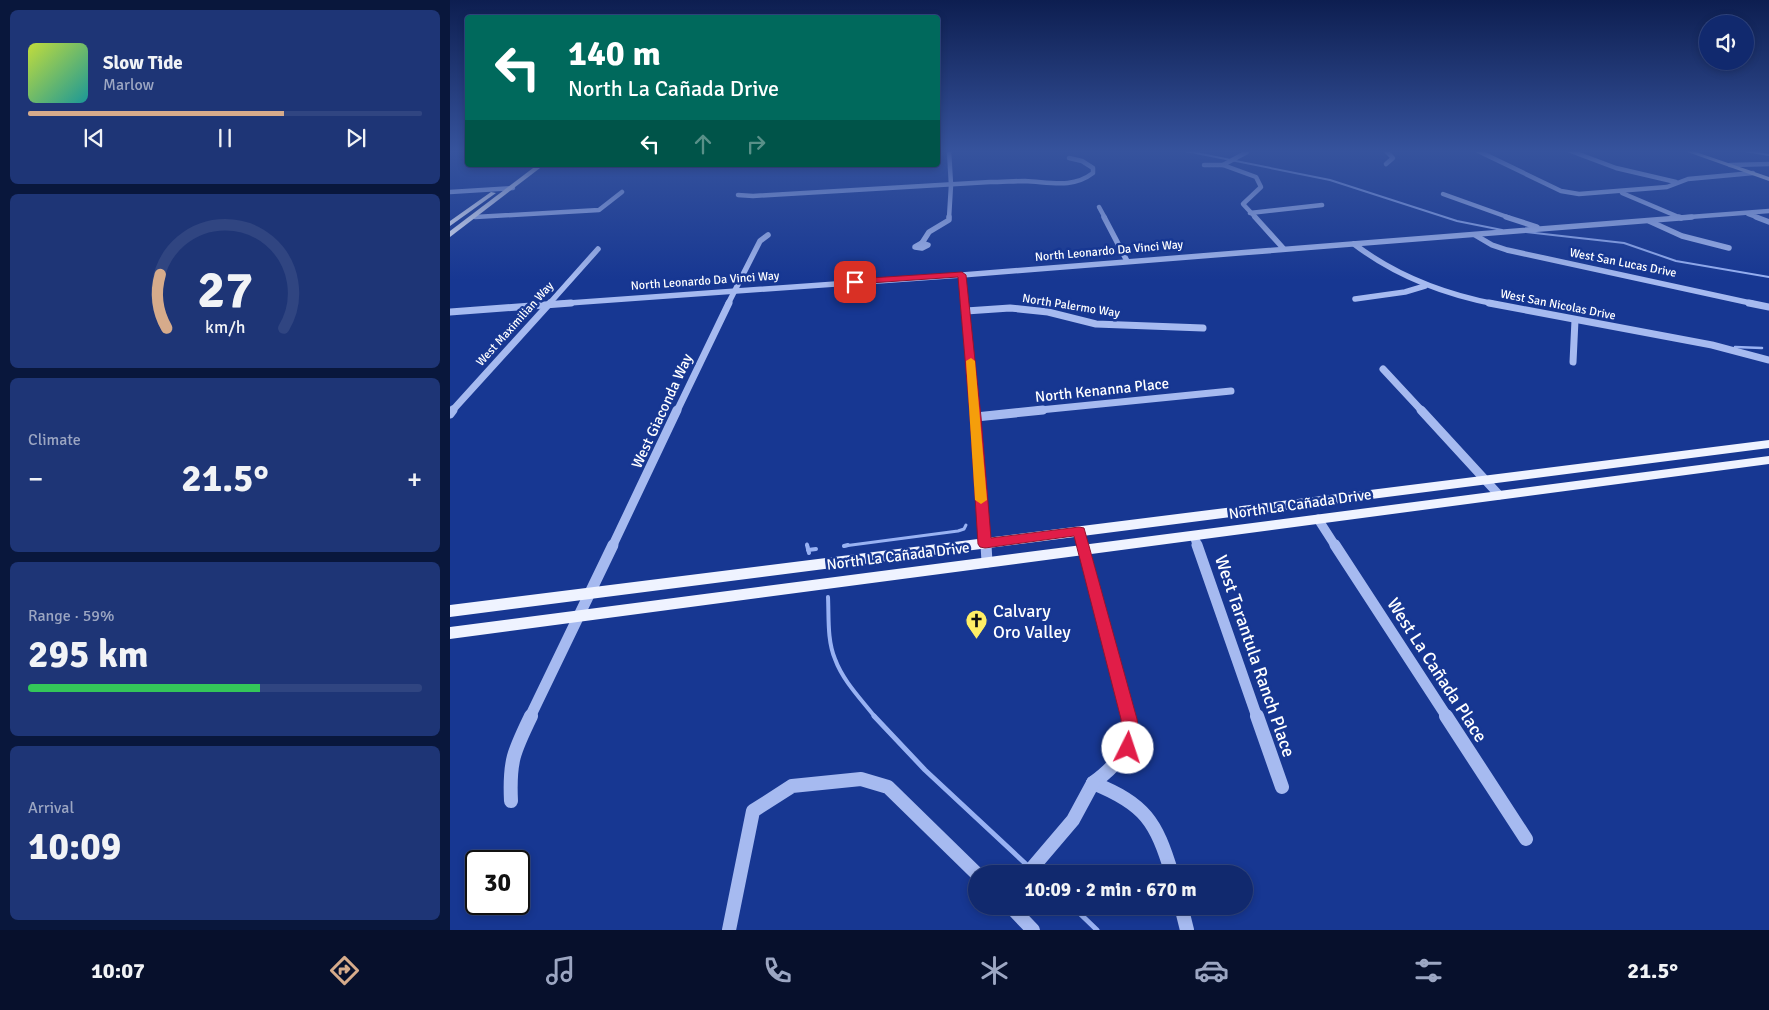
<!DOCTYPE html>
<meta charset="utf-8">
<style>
body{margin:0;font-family:Signika,sans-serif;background:#1e3576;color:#f1f3f6;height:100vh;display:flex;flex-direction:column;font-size:19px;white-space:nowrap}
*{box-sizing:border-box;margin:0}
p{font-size:16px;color:#9ca6c2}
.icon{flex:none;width:28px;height:28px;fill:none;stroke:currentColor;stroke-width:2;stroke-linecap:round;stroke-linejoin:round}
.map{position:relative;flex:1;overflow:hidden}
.side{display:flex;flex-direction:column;gap:10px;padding:10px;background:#09173c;width:450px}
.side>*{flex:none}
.guide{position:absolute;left:15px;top:15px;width:475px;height:152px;border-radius:5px;box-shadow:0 2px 8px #0003,0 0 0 1px #304581;background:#00695c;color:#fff;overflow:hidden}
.tools{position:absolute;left:1249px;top:15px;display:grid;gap:10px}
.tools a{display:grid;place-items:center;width:55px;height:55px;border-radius:50%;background:#11296e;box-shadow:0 2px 8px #0003,0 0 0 1px #304581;font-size:25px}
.speed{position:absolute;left:15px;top:850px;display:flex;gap:10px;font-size:25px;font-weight:700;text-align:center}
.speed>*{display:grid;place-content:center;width:65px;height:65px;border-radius:50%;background:#11296e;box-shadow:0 2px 8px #0003,0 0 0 1px #304581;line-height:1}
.speed .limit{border:2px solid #111;border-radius:8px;background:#fff;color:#111}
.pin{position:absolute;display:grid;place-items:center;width:42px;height:42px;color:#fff;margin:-21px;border-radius:10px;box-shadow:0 2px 8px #0006}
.me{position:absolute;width:55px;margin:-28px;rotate:4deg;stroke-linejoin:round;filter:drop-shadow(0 0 4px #0008)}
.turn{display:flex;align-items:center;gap:18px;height:105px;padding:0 20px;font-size:22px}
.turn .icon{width:65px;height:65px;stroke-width:2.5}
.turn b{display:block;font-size:35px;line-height:42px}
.lanes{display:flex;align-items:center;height:48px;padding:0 20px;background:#0003;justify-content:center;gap:25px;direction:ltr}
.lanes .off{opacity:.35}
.big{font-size:38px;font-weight:700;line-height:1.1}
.side .tile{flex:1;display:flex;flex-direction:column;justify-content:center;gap:8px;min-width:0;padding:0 18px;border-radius:8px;background:#1e3576}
.side .dial{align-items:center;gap:0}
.dial svg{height:130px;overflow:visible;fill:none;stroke:#304581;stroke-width:7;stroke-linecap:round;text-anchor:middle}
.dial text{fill:#f1f3f6;stroke:none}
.song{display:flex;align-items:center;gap:15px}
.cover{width:60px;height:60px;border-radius:8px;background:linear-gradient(135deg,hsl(70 70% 55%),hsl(180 70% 35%))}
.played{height:5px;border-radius:2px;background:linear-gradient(90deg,#d6ab8b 65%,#304581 65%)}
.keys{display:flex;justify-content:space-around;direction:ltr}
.heat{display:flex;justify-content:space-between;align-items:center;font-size:28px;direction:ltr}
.charge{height:8px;border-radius:4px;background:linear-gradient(90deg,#34c759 59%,#304581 0)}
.trip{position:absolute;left:518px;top:865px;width:285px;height:50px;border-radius:25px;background:#11296e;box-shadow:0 2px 8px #0003,0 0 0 1px #304581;font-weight:700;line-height:50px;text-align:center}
.menu{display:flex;height:80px;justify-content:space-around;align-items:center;background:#07102c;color:#9ca6c2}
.menu .icon{width:35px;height:35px}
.menu .selected{color:#d6ab8b}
.menu b{font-size:22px;color:#f1f3f6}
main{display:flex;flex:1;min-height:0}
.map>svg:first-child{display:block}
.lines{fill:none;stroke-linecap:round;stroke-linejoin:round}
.stream-far4{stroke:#99b2f3;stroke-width:2}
.stream-far3{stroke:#99b2f3;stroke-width:2.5}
.stream-far2{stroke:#99b2f3;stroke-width:3}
.stream-far1{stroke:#99b2f3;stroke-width:4}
.stream{stroke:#99b2f3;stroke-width:5}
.minor-far5{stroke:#a6baf0;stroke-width:4.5}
.minor-far4{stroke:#a6baf0;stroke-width:5.5}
.minor-far3{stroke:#a6baf0;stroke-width:7}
.minor-far2{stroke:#a6baf0;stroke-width:9}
.minor-far1{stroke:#a6baf0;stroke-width:11}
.minor{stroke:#a6baf0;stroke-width:14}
.major{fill:#eff3ff;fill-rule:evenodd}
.route{fill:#e11d48;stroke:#92132f}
.slow{fill:#f59e0b}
.labels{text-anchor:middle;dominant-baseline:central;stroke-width:5;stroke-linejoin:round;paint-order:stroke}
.far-street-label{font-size:12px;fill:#fff;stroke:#173792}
.street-label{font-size:15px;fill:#fff;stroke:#173792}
.near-poi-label{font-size:18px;fill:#fff;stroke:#173792;text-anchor:start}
.near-street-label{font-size:18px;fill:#fff;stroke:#173792}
</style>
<main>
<section class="side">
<div class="tile">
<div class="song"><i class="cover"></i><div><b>Slow Tide</b><p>Marlow</p></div></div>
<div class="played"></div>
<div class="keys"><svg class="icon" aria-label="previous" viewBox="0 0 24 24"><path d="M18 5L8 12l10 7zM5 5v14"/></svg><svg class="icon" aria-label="pause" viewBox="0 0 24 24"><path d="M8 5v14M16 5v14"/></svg><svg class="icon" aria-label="next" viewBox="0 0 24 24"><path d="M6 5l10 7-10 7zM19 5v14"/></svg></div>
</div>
<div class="tile dial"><svg viewBox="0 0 100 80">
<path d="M14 69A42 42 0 1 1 86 69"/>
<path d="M14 69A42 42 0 0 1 10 36" stroke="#d6ab8b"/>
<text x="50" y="56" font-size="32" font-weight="700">27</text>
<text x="50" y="72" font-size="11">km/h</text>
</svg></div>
<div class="tile"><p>Climate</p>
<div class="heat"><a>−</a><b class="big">21.5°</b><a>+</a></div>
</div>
<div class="tile"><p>Range · 59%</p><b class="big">295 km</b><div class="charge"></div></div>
<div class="tile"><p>Arrival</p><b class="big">10:09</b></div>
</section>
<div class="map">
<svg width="1319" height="930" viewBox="0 0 1319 930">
<rect width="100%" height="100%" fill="#173792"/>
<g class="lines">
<!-- stream-far4 -->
<g class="stream-far4">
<polyline points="731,150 880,180 1007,221 1052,230"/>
<polyline points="1289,150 1319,155"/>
<polyline points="1076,232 1174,243 1226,261 1319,277"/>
</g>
<!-- stream-far3 -->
<polyline class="stream-far3" points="1285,347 1312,348"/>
<!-- stream-far2 -->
<g class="stream-far2">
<polyline points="357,544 358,547"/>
<polyline points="394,546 508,531 514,529 516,525"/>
</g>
<!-- stream-far1 -->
<g class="stream-far1">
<polyline points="357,545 359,553"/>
<polyline points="394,546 398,545"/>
<polyline points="358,550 366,549"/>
<path d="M378,597C379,617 377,640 385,659C393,681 411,699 425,717"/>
</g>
<!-- stream -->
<g class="stream">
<polyline points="424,716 475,770 578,866"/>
<polyline points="622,906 647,930"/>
</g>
<!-- minor-far5 -->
<g class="minor-far5">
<polyline points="499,150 501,185 499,218"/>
<polyline points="935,150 943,158 936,164"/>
<polyline points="1026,150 1111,191 1129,194 1217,187 1238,179 1303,173"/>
<polyline points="1118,150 1166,168 1226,182"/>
<polyline points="754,165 773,165 806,177 811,187 793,204 806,218"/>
<polyline points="773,165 797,152"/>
<polyline points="1280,165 1319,164"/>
<polyline points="0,192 63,188"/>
<polyline points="1172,193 1231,218"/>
<polyline points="993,194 1060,218"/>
<path d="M288,195L303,196L540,182C552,182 564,181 575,181C600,182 622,189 643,173V168L632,161L619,158"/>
<polyline points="649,207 655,218"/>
<polyline points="800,213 872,205"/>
<polyline points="1298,214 1309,218"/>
<polyline points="25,217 149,210 172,192"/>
<polyline points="1226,218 1319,211"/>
</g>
<!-- minor-far4 -->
<g class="minor-far4">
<polyline points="654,217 677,261"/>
<polyline points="805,217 833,248"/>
<polyline points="1056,217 1087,227"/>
<polyline points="1229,217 1231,218"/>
<polyline points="1306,217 1319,222"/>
<polyline points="1199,221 1232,236 1279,248"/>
<polyline points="1025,235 1042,245 1057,250 1305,304"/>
<polyline points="472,243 479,232 499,220 499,217"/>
<polygon points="472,243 478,245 472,248 465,247"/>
<path d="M904,244C946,276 993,294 1045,304"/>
<polyline points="512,275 515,304"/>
<polyline points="905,299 955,292 975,286"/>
<polyline points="99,304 148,249"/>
<polyline points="105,304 512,275 1242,217"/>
<polyline points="278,304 310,241 318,235"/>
</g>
<!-- minor-far3 -->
<g class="minor-far3">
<polyline points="514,303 524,411"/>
<polyline points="1039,303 1262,345 1319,360"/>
<polyline points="1299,303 1319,307"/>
<polyline points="516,311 560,308 598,312 646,324 753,328"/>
<polyline points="0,312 121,303"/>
<polyline points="1123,362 1125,320"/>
<polyline points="933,369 972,411"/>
<polyline points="2,411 100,303"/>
<polyline points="227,411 279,303"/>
<polyline points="580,411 781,391"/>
</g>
<!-- minor-far2 -->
<g class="minor-far2">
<polyline points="524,410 536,547"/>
<polyline points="971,410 1049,495"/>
<polyline points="0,414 3,410"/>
<polyline points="526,417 593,410"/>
<polyline points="868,519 886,547"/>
<polyline points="629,531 633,547"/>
<polyline points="744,536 748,547"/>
<polyline points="162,547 227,410"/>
</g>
<!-- minor-far1 -->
<g class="minor-far1">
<polyline points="536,545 537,562"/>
<polyline points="633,545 678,717"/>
<polyline points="747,545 807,717"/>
<polyline points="885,545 997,717"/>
<polyline points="80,717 163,545"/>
</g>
<!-- minor -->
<g class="minor">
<polyline points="807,716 832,787"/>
<polyline points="996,716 1076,839"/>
<path d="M643,783C666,766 685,746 678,716"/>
<path d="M643,783C695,804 706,821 722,874"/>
<path d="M61,801C59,761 64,751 81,716"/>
<polyline points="577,874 623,820 643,783"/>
<polyline points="560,906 583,930"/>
<polyline points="731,906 737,930"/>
<polyline points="279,930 303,811 342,786 411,779 438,787 527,874"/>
</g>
<!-- major -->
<g class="major">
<polygon points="1232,150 1240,150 1319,177 1319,181"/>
<polygon points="87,165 94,165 0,237 0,231"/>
<polygon points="41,192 46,193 0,226 0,221"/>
<polygon points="1319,440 1319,448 0,617 0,605"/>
<polygon points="1319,456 1319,464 0,639 0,627"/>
</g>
</g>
<!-- sky -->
<linearGradient id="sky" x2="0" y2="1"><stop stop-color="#0d1e50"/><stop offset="0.54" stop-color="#36539d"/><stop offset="1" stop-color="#36539d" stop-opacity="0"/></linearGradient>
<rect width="1319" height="280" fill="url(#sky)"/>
<!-- route -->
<path class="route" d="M512,272L516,275L531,417L541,538L629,527L634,528L687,719C689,732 689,742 684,753L678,756L672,753C669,748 672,728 671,719L624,536L535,548L530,547L528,544L520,417L508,277L405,284L401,282L405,279Z"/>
<!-- slow -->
<polygon class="slow" points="521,358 525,361 537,500 531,504 525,500 516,361"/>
<!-- icons -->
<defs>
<symbol id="church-pin" viewBox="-11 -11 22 30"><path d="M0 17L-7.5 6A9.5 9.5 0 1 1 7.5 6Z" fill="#ffee65" stroke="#173792"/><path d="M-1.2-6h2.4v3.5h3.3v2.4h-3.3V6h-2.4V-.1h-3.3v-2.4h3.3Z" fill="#111"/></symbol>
</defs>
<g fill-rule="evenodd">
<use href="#church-pin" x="514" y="608" width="25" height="34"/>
</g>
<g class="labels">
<!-- far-street labels -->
<g class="far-street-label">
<text transform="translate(659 251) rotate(-5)">North Leonardo Da Vinci Way</text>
<text transform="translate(1173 263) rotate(11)">West San Lucas Drive</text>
<text transform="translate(255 281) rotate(-4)">North Leonardo Da Vinci Way</text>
<text transform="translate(1108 305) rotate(11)">West San Nicolas Drive</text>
<text transform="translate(621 306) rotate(9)">North Palermo Way</text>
<text transform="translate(65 324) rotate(-48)">West Maximilian Way</text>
</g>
<!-- street labels -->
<g class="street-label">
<text transform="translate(652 390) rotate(-6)">North Kenanna Place</text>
<text transform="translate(212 411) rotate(-65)">West Giaconda Way</text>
<text transform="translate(850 504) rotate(-8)">North La Cañada Drive</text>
<text transform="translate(448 556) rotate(-7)">North La Cañada Drive</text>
</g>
<!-- near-poi labels -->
<g class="near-poi-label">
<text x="543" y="611">Calvary<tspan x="543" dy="21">Oro Valley</tspan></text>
</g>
<!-- near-street labels -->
<g class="near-street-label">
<text transform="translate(805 656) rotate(71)">West Tarantula Ranch Place</text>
<text transform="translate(987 670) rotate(57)">West La Cañada Place</text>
</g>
</g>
</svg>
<div class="tools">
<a><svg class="icon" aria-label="sound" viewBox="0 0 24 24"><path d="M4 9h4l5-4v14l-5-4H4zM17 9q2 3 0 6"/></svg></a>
</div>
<div class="speed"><div class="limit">30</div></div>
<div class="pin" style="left:405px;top:282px;background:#d93025"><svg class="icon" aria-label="arrive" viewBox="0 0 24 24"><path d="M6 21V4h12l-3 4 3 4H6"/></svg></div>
<svg class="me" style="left:678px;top:748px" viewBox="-20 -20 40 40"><circle r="19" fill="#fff"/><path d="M0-13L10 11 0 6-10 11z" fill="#e11d48"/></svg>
<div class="trip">10:09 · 2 min · 670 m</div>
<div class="guide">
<div class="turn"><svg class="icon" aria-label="left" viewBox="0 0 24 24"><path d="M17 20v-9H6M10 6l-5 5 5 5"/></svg><div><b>140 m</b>North La Cañada Drive</div></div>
<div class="lanes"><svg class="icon" aria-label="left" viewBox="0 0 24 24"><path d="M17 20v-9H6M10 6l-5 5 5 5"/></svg><svg class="icon off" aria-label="ahead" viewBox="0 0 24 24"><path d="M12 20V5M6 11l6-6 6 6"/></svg><svg class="icon off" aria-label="right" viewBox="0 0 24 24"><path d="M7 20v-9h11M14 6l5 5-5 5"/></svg></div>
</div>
</div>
</main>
<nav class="menu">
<b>10:07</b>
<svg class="icon selected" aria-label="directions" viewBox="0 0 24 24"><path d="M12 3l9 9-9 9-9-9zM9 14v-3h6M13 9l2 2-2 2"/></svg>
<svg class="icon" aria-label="music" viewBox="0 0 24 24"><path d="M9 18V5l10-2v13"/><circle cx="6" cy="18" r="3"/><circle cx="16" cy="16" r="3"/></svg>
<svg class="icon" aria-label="phone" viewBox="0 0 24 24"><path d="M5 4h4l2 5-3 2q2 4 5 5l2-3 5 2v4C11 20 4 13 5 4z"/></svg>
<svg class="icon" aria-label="climate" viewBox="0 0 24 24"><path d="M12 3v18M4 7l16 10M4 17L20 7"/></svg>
<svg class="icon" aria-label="car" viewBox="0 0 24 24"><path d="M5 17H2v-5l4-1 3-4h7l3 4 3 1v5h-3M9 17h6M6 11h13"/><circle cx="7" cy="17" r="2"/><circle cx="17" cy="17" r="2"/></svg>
<svg class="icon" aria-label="filters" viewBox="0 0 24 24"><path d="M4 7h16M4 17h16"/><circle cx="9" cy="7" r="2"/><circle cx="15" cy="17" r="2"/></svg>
<b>21.5°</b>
</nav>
